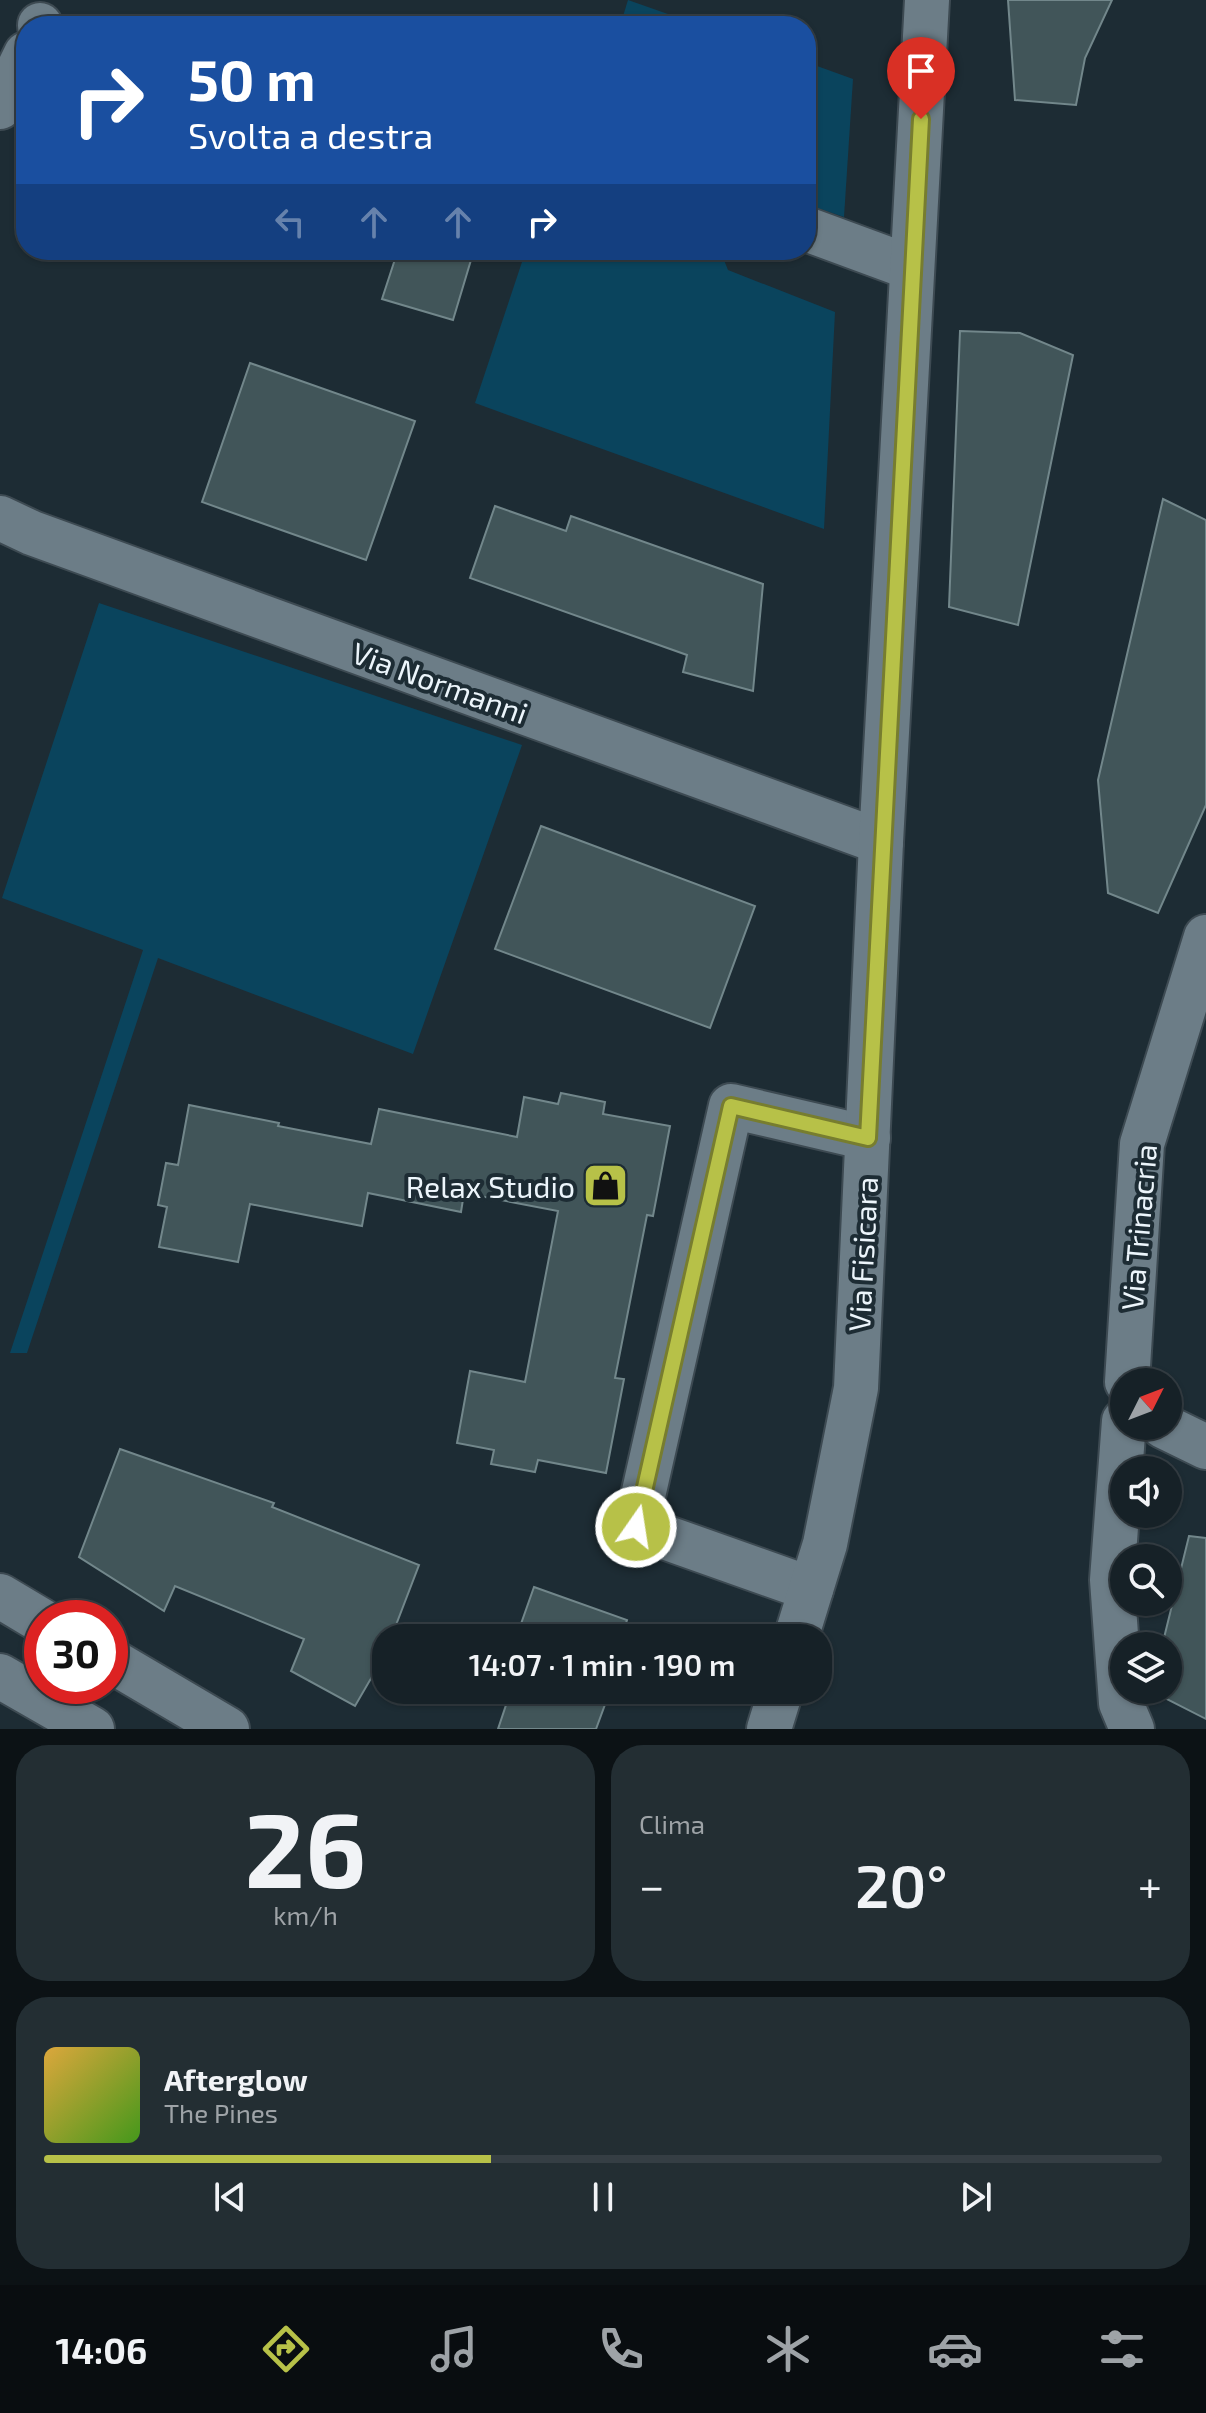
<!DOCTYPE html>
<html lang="it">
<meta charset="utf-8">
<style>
body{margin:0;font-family:"Exo 2",sans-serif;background:#232e33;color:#f1f3f6;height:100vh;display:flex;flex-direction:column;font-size:30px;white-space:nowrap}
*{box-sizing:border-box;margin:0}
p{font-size:26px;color:#9ea3a7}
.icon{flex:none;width:44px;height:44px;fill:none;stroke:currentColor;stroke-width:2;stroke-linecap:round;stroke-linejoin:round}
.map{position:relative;height:1729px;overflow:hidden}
.drawer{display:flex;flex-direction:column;gap:16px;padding:16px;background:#0c1215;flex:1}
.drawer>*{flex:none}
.top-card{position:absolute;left:16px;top:16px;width:800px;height:244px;border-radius:32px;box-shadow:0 2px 6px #0004,0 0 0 2px #353e44;background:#1a4fa0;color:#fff;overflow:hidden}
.needle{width:52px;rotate:48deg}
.tools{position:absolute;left:1110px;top:1368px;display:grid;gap:16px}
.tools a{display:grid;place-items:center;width:72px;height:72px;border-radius:50%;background:#162127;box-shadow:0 2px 6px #0004,0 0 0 2px #353e44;font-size:40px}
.speed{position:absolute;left:24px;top:1600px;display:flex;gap:16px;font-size:40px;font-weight:700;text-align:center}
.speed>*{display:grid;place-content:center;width:104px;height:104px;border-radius:50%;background:#162127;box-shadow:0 2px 6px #0004,0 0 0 2px #353e44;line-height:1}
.speed .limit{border:12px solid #d22;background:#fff;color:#111}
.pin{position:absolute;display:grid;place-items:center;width:68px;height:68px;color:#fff;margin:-82px -34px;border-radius:50% 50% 50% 0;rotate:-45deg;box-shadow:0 0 8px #0007}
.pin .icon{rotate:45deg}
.me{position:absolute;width:88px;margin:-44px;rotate:13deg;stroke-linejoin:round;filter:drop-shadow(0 0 6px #0008)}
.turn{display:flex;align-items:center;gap:28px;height:168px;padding:0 40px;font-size:36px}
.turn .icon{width:104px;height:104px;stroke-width:2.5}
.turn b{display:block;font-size:56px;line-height:68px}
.lanes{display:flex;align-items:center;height:76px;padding:0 40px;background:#0003;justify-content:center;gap:40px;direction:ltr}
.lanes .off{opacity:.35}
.big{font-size:60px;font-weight:600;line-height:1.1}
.drawer .widget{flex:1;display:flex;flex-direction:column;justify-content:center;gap:12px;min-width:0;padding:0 28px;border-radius:32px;background:#232e33}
.drawer .dial{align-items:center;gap:0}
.dial b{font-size:104px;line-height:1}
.song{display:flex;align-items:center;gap:24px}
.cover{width:96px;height:96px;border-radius:12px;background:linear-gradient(135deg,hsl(40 70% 55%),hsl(100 70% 35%))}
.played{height:8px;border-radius:4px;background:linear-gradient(90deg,#b7c148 40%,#353e44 40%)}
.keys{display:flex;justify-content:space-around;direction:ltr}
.heat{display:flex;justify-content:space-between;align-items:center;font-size:44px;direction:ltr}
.drawer .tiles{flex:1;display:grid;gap:16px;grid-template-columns:1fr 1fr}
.widget:last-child{grid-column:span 2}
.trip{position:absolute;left:372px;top:1624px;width:460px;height:80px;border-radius:32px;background:#162127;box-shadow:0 2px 6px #0004,0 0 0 2px #353e44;font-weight:600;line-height:80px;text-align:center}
.tabs{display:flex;height:128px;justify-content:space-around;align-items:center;background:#090d10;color:#9ea3a7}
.tabs .icon{width:56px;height:56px}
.tabs .current{color:#b7c148}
.tabs b{font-size:36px;color:#f1f3f6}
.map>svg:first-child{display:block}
.green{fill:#0a445d}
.building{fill:#415559;stroke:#72878b;stroke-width:2}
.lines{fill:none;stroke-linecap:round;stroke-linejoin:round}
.minor-casing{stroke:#3d4a52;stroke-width:48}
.minor{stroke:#6c7d87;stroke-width:44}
.route-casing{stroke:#777d2f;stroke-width:20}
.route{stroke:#b7c148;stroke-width:14}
.labels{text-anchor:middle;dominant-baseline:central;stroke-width:8;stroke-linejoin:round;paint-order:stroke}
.street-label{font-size:30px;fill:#ecf5fb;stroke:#1d2c34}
.poi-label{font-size:30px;fill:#ecf5fb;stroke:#1d2c34;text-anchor:end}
</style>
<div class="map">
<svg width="1206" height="1729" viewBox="0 0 1206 1729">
<rect width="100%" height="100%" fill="#1d2c34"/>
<!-- green -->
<g class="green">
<polygon points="628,0 702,26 620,26"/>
<polygon points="806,62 853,79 844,217 806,204"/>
<polygon points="526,250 720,250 728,270 835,312 824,529 475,403"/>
<polygon points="99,603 522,745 413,1054 158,958 27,1353 10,1353 143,950 2,898"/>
</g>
<!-- building -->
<g class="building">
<polygon points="1008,0 1112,0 1085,58 1076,105 1015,100"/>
<polygon points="398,250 474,250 453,320 382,299"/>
<polygon points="960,331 1020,333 1073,355 1018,625 949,607"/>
<polygon points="250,363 415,421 366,560 202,502"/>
<polygon points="1163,499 1206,520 1206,805 1158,913 1108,893 1098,780"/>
<polygon points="495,506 566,531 571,516 763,584 753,691 683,672 687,655 470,578"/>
<polygon points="541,826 755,906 710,1028 495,949"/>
<polygon points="561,1093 605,1102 603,1114 670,1126 653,1216 647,1215 615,1378 624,1379 606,1473 538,1460 535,1472 491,1464 494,1450 457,1443 470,1371 525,1382 558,1211 464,1193 461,1212 368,1193 362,1226 250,1204 238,1262 159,1247 167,1207 158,1205 166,1163 178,1165 189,1105 279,1123 278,1126 371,1144 379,1109 517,1137 524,1097 558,1104"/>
<polygon points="120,1449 274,1503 272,1507 419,1565 391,1638 386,1638 384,1656 355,1706 291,1671 304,1639 175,1586 164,1611 79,1557"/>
<polygon points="1189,1536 1206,1538 1206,1719 1151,1691 1168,1690 1168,1646 1162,1646"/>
<polygon points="534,1587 627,1620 621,1638 516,1638"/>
<polygon points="503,1690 606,1690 610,1691 596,1729 498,1729 510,1693"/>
</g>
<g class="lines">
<defs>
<g id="minor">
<polyline points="40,26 40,25"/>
<polyline points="0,107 26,54"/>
<polyline points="806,229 912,268"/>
<polyline points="0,518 32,533 881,842"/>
<polyline points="1127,1382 1142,1144 1206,937"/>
<polyline points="1124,1421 1112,1580 1121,1703 1132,1729"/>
<polyline points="1163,1426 1206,1447"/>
<polyline points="811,1589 636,1527 731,1106 868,1138"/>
<polyline points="0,1596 42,1621"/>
<polyline points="796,1638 825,1544 856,1388 881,842 927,0"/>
<polyline points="110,1660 227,1729"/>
<polyline points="0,1676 92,1729"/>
<polyline points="769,1729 781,1690"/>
</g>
</defs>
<!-- minor casing -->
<use href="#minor" class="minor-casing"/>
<!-- minor -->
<use href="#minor" class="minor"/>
</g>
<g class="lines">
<defs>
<polyline id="route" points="636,1527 731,1106 868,1138 921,119"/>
</defs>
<!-- route casing -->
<use href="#route" class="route-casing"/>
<!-- route -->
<use href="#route" class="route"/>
</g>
<!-- icons -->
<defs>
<symbol id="shop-square" viewBox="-11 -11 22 22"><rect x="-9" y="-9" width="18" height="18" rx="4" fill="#b7c148" stroke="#1d2c34"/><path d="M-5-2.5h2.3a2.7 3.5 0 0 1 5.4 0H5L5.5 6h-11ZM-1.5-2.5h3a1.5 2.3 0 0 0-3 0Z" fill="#111"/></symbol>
</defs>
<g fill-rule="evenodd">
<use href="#shop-square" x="580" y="1160" width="51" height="51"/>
</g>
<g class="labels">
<!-- street labels -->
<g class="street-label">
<text transform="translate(440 682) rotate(20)">Via Normanni</text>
<text transform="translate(1138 1227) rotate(-85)">Via Trinacria</text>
<text transform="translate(862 1254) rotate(-87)">Via Fisicara</text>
</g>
<!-- poi labels -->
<g class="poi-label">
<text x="575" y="1186">Relax Studio</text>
</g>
</g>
</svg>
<div class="tools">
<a><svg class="needle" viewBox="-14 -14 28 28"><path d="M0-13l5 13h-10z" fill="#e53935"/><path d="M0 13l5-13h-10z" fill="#9ea3a7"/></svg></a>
<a><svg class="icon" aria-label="sound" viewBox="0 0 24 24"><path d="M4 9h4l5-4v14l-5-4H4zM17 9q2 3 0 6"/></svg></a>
<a><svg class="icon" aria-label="search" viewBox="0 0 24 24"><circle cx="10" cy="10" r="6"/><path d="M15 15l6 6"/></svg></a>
<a><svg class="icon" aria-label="layers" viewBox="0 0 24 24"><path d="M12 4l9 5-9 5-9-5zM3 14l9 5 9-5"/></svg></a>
</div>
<div class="speed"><div class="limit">30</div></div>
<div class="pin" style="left:921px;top:119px;background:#d93025"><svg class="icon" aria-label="arrive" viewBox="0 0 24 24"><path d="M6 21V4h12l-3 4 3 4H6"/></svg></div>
<svg class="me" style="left:636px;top:1527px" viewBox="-20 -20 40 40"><circle r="17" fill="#b7c148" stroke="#fff" stroke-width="3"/><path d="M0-11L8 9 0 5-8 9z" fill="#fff"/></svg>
<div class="trip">14:07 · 1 min · 190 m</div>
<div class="top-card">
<div class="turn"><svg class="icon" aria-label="right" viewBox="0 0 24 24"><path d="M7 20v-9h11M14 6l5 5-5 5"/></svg><div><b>50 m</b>Svolta a destra</div></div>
<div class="lanes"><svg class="icon off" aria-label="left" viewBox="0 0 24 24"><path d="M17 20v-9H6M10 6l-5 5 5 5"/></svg><svg class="icon off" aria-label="ahead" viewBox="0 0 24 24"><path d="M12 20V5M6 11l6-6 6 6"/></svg><svg class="icon off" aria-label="ahead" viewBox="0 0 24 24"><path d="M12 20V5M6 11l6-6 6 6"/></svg><svg class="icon" aria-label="right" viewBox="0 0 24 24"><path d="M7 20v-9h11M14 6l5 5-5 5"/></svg></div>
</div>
</div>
<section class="drawer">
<div class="tiles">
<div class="widget dial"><b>26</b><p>km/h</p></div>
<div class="widget"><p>Clima</p>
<div class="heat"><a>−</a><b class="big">20°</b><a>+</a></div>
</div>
<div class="widget">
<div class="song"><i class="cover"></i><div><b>Afterglow</b><p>The Pines</p></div></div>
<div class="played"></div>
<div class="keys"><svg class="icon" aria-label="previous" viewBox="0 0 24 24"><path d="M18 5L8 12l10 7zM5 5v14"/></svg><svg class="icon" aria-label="pause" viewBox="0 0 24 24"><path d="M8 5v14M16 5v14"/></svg><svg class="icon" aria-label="next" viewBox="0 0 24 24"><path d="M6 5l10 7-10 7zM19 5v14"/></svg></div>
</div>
</div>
</section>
<nav class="tabs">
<b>14:06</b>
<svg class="icon current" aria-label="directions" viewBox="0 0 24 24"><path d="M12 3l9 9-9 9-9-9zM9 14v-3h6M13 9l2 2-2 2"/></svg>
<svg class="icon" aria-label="music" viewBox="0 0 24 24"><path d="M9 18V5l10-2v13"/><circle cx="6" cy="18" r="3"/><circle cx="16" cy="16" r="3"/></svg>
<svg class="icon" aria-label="phone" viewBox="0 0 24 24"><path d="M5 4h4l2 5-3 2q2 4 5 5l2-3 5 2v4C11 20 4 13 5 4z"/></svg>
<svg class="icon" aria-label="climate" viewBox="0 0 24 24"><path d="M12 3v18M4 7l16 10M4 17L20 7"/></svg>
<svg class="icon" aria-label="car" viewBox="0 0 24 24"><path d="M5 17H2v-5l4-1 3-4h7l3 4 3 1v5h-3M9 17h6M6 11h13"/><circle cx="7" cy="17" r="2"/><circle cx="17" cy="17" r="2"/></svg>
<svg class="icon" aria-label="filters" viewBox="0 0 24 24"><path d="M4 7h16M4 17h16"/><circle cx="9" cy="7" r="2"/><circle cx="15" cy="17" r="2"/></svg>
</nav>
